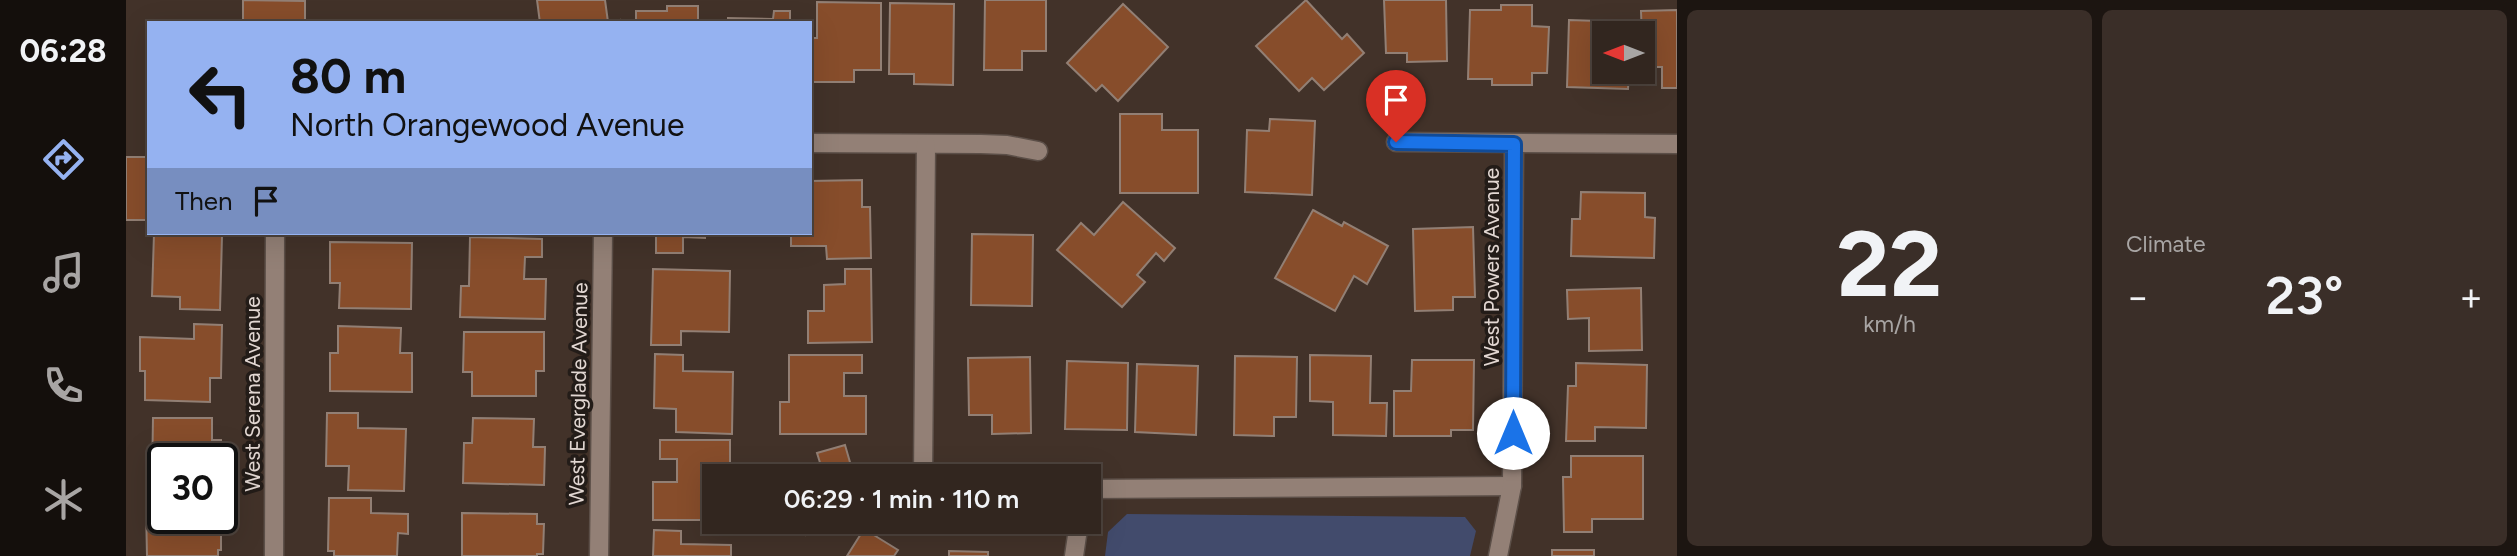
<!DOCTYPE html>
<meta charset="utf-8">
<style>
body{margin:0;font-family:Figtree,sans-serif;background:#3a2e28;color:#f1f3f6;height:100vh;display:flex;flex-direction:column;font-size:26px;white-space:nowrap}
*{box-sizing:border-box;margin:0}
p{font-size:23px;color:#a8a5a4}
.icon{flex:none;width:38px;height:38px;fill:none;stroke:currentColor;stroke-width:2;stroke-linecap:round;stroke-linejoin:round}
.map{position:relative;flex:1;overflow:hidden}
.panel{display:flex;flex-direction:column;gap:10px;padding:10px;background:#1c1511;width:840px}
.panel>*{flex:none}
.banner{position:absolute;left:21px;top:21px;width:665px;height:214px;border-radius:0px;box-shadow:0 7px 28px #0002,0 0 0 2px #4d433d;background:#95b2f1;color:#111;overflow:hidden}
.needle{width:46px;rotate:270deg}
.controls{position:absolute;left:1466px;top:21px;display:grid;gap:14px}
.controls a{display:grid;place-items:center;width:63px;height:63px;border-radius:0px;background:#32261f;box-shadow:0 7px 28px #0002,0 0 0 2px #4d433d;font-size:35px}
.speed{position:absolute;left:21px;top:443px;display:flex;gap:14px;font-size:35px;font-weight:700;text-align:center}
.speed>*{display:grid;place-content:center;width:91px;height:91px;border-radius:50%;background:#32261f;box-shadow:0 7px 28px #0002,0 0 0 2px #4d433d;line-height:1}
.speed .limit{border:4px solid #111;border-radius:10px;background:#fff;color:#111}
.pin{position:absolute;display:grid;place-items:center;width:60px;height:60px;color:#fff;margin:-72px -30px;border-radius:50% 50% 50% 0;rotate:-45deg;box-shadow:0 0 7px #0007}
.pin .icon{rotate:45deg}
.me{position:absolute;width:77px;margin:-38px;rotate:0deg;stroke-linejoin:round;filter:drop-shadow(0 0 5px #0008)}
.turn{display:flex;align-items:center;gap:24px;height:147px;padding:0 28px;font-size:32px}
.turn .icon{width:91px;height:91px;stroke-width:2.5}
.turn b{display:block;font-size:49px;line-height:60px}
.then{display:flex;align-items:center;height:66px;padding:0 28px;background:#0003;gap:14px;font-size:26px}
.big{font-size:52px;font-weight:600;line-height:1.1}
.panel .card{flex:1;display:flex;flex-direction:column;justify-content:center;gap:10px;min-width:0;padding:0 24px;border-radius:10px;background:#3a2e28}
.panel .dial{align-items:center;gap:0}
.dial b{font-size:91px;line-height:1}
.heat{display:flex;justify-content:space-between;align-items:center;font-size:38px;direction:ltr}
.panel .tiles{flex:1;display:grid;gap:10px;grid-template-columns:repeat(2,1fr)}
.trip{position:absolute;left:576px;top:464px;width:399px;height:70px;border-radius:0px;background:#32261f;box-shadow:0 7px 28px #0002,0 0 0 2px #4d433d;font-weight:600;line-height:70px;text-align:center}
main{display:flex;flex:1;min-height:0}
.tabs{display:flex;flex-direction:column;width:126px;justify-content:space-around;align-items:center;background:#140f0c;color:#a8a5a4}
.tabs .icon{width:49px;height:49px}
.tabs .active{color:#95b2f1}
.tabs b{font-size:32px;color:#f1f3f6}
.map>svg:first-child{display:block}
.green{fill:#424b6c}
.building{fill:#874d2b;stroke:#927f74;stroke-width:2}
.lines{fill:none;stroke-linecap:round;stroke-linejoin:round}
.street-casing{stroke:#5c4f48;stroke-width:21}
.street{stroke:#938076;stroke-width:18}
.route-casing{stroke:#114b97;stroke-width:18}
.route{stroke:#1a73e8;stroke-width:12}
.labels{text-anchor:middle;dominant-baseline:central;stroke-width:7;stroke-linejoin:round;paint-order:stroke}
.street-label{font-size:21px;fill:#e2d7d2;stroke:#231c18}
</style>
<main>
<nav class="tabs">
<b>06:28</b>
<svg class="icon active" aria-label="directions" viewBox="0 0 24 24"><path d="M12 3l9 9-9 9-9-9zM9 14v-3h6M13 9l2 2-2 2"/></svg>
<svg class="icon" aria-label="music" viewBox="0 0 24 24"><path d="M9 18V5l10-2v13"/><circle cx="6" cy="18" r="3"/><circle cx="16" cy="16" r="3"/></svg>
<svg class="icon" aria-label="phone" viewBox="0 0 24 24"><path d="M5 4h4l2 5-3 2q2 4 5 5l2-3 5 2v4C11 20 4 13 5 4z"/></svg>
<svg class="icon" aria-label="climate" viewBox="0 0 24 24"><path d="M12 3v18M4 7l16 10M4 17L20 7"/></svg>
</nav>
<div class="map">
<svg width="1551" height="556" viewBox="0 0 1551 556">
<rect width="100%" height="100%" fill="#423229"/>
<!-- green -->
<polygon class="green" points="1001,514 1339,517 1350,531 1344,556 979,556 982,532"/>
<!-- building -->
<g class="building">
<polygon points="117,0 179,1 179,23 117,23"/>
<polygon points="411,0 479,0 482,22 494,20 494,23 414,23"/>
<polygon points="859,0 920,0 920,51 896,51 896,70 858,70"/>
<polygon points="1180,0 1216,39 1221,34 1238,53 1198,90 1186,78 1173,91 1130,46"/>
<polygon points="1258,0 1320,0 1321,61 1281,62 1281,53 1260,53"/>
<polygon points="691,2 755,3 755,70 728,70 728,82 684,82 684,38 691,38"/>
<polygon points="764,3 828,4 827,85 788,84 788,74 763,74"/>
<polygon points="997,4 1042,47 992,101 976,85 970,91 941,63"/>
<polygon points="1375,5 1406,5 1406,26 1423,27 1421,73 1406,73 1406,85 1366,85 1366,79 1342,79 1344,10 1375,10"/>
<polygon points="541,6 572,6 572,23 510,23 510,11 541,11"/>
<polygon points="1551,10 1551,88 1536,88 1536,67 1517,67 1515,11"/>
<polygon points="648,11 664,11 664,23 602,23 602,18 647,19"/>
<polygon points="1443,20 1504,22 1504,33 1479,33 1479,72 1503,72 1502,89 1441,87"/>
<polygon points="994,114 1036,114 1036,130 1072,130 1072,193 994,193"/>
<polygon points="1144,119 1189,121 1186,195 1119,192 1121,130 1143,131"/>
<rect x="0" y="157" width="23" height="63"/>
<polygon points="736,180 736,207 744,207 745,258 701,259 700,246 665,246 665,233 684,233 684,181"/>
<polygon points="1455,192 1519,193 1519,217 1529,218 1528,258 1445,256 1446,219 1454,219"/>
<polygon points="997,202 1049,248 1038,261 1030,253 1011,275 1019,282 996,307 931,250 955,223 968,235"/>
<polygon points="1187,210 1216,226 1218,222 1262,246 1241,284 1228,276 1209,311 1149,278"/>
<polygon points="1347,227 1349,297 1327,297 1327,310 1289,311 1287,229"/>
<polygon points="530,233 579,233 579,238 557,237 557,253 530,253"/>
<polygon points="28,234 96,236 94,310 54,309 54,297 26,296"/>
<polygon points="846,234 907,235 906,306 845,305"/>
<polygon points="344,237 416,239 416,257 399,257 398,279 420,279 419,319 334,317 335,286 343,286"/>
<polygon points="204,242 286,243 285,309 213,308 214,283 204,283"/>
<polygon points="527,269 604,271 603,332 555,331 555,345 525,345"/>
<polygon points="719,269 745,269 746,342 682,343 682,311 698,311 698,285 719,284"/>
<polygon points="1515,288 1516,350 1463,351 1463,318 1442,319 1441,290"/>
<polygon points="68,324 96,325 95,378 84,378 84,402 19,400 19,371 14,371 14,337 68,339"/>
<polygon points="212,326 275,328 274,353 286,353 286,392 204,391 204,353 212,353"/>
<polygon points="338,332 418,332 418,371 410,371 410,396 346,396 346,372 337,372"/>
<polygon points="529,354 557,355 557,371 607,372 606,434 550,432 550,409 528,408"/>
<polygon points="663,355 736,355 736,373 718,373 718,396 740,396 740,434 654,434 654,402 663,402"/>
<polygon points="1184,355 1245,356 1244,403 1261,403 1260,436 1207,435 1207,402 1184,401"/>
<polygon points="1109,356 1171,357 1170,417 1148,417 1148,436 1108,435"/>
<polygon points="904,357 905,433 866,434 866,415 843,415 842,358"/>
<polygon points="1286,360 1348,360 1347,430 1325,430 1325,436 1268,436 1268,391 1285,391"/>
<polygon points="941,361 1002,363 1001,430 939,429"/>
<polygon points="1450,363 1521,365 1520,428 1469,427 1469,441 1440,441 1442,386 1450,386"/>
<polygon points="1011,364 1072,366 1070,435 1009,432"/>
<polygon points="201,413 232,413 232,428 280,429 278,491 222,490 223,466 200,466"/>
<polygon points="27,418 86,418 86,440 95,440 95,458 37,458 37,479 26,479"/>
<polygon points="347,418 408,419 407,447 419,447 418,485 337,483 338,443 346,443"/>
<polygon points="534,440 604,440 604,476 588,476 588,520 527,520 527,482 551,482 551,459 534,459"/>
<polygon points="719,445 728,476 679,476 678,474 696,469 691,453"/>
<polygon points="1445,456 1517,456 1517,519 1466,519 1466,532 1438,532 1437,477 1445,477"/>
<polygon points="203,498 245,498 245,513 282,514 282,534 272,533 271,556 208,556 208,551 202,551"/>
<polygon points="20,508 37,508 37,518 95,518 95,550 92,550 92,556 21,556"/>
<polygon points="336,513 411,514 411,524 418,524 417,554 411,554 411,556 336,556"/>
<polygon points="676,522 726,522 680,535"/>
<polygon points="738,529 772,550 768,556 721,556"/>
<polygon points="528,530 555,531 555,544 605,545 605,556 527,556"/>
<rect x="1426" y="550" width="42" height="6"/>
<polygon points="823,551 862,552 862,556 823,556"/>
</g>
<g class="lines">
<defs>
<g id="street">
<polyline points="1270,142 1551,144"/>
<polyline points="684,143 855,144 881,145 912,151"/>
<polyline points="797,476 800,145"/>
<polyline points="962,489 1386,486"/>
<polyline points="148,556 149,233"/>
<polyline points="473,556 477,233"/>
<polyline points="948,556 953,522"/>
<polyline points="1372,556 1386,486 1388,144"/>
</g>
</defs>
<!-- street casing -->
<use href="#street" class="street-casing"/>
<!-- street -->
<use href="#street" class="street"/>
</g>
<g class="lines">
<defs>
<polyline id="route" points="1270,142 1388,144 1387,433"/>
</defs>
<!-- route casing -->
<use href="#route" class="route-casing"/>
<!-- route -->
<use href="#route" class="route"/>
</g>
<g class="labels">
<!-- street labels -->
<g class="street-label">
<text transform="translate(1365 267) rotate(-90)">West Powers Avenue</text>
<text transform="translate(126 394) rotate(-90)">West Serena Avenue</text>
<text transform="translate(452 394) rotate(-89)">West Everglade Avenue</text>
</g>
</g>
</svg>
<div class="controls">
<a><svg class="needle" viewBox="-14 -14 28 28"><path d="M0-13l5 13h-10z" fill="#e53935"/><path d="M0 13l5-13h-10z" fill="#a8a5a4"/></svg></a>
</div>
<div class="speed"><div class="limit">30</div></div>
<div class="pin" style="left:1270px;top:142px;background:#d93025"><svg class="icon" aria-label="arrive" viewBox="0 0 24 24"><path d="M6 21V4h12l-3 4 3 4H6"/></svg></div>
<svg class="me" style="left:1387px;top:433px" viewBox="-20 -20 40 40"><circle r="19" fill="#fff"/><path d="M0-13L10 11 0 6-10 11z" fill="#1a73e8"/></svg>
<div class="trip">06:29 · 1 min · 110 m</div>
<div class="banner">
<div class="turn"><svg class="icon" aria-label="left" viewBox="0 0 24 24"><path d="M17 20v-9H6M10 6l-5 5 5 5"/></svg><div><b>80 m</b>North Orangewood Avenue</div></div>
<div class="then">Then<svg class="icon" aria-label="arrive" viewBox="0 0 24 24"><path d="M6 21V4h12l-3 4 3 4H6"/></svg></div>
</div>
</div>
<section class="panel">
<div class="tiles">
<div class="card dial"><b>22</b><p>km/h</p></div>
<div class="card"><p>Climate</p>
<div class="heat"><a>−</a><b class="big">23°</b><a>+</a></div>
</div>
</div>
</section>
</main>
